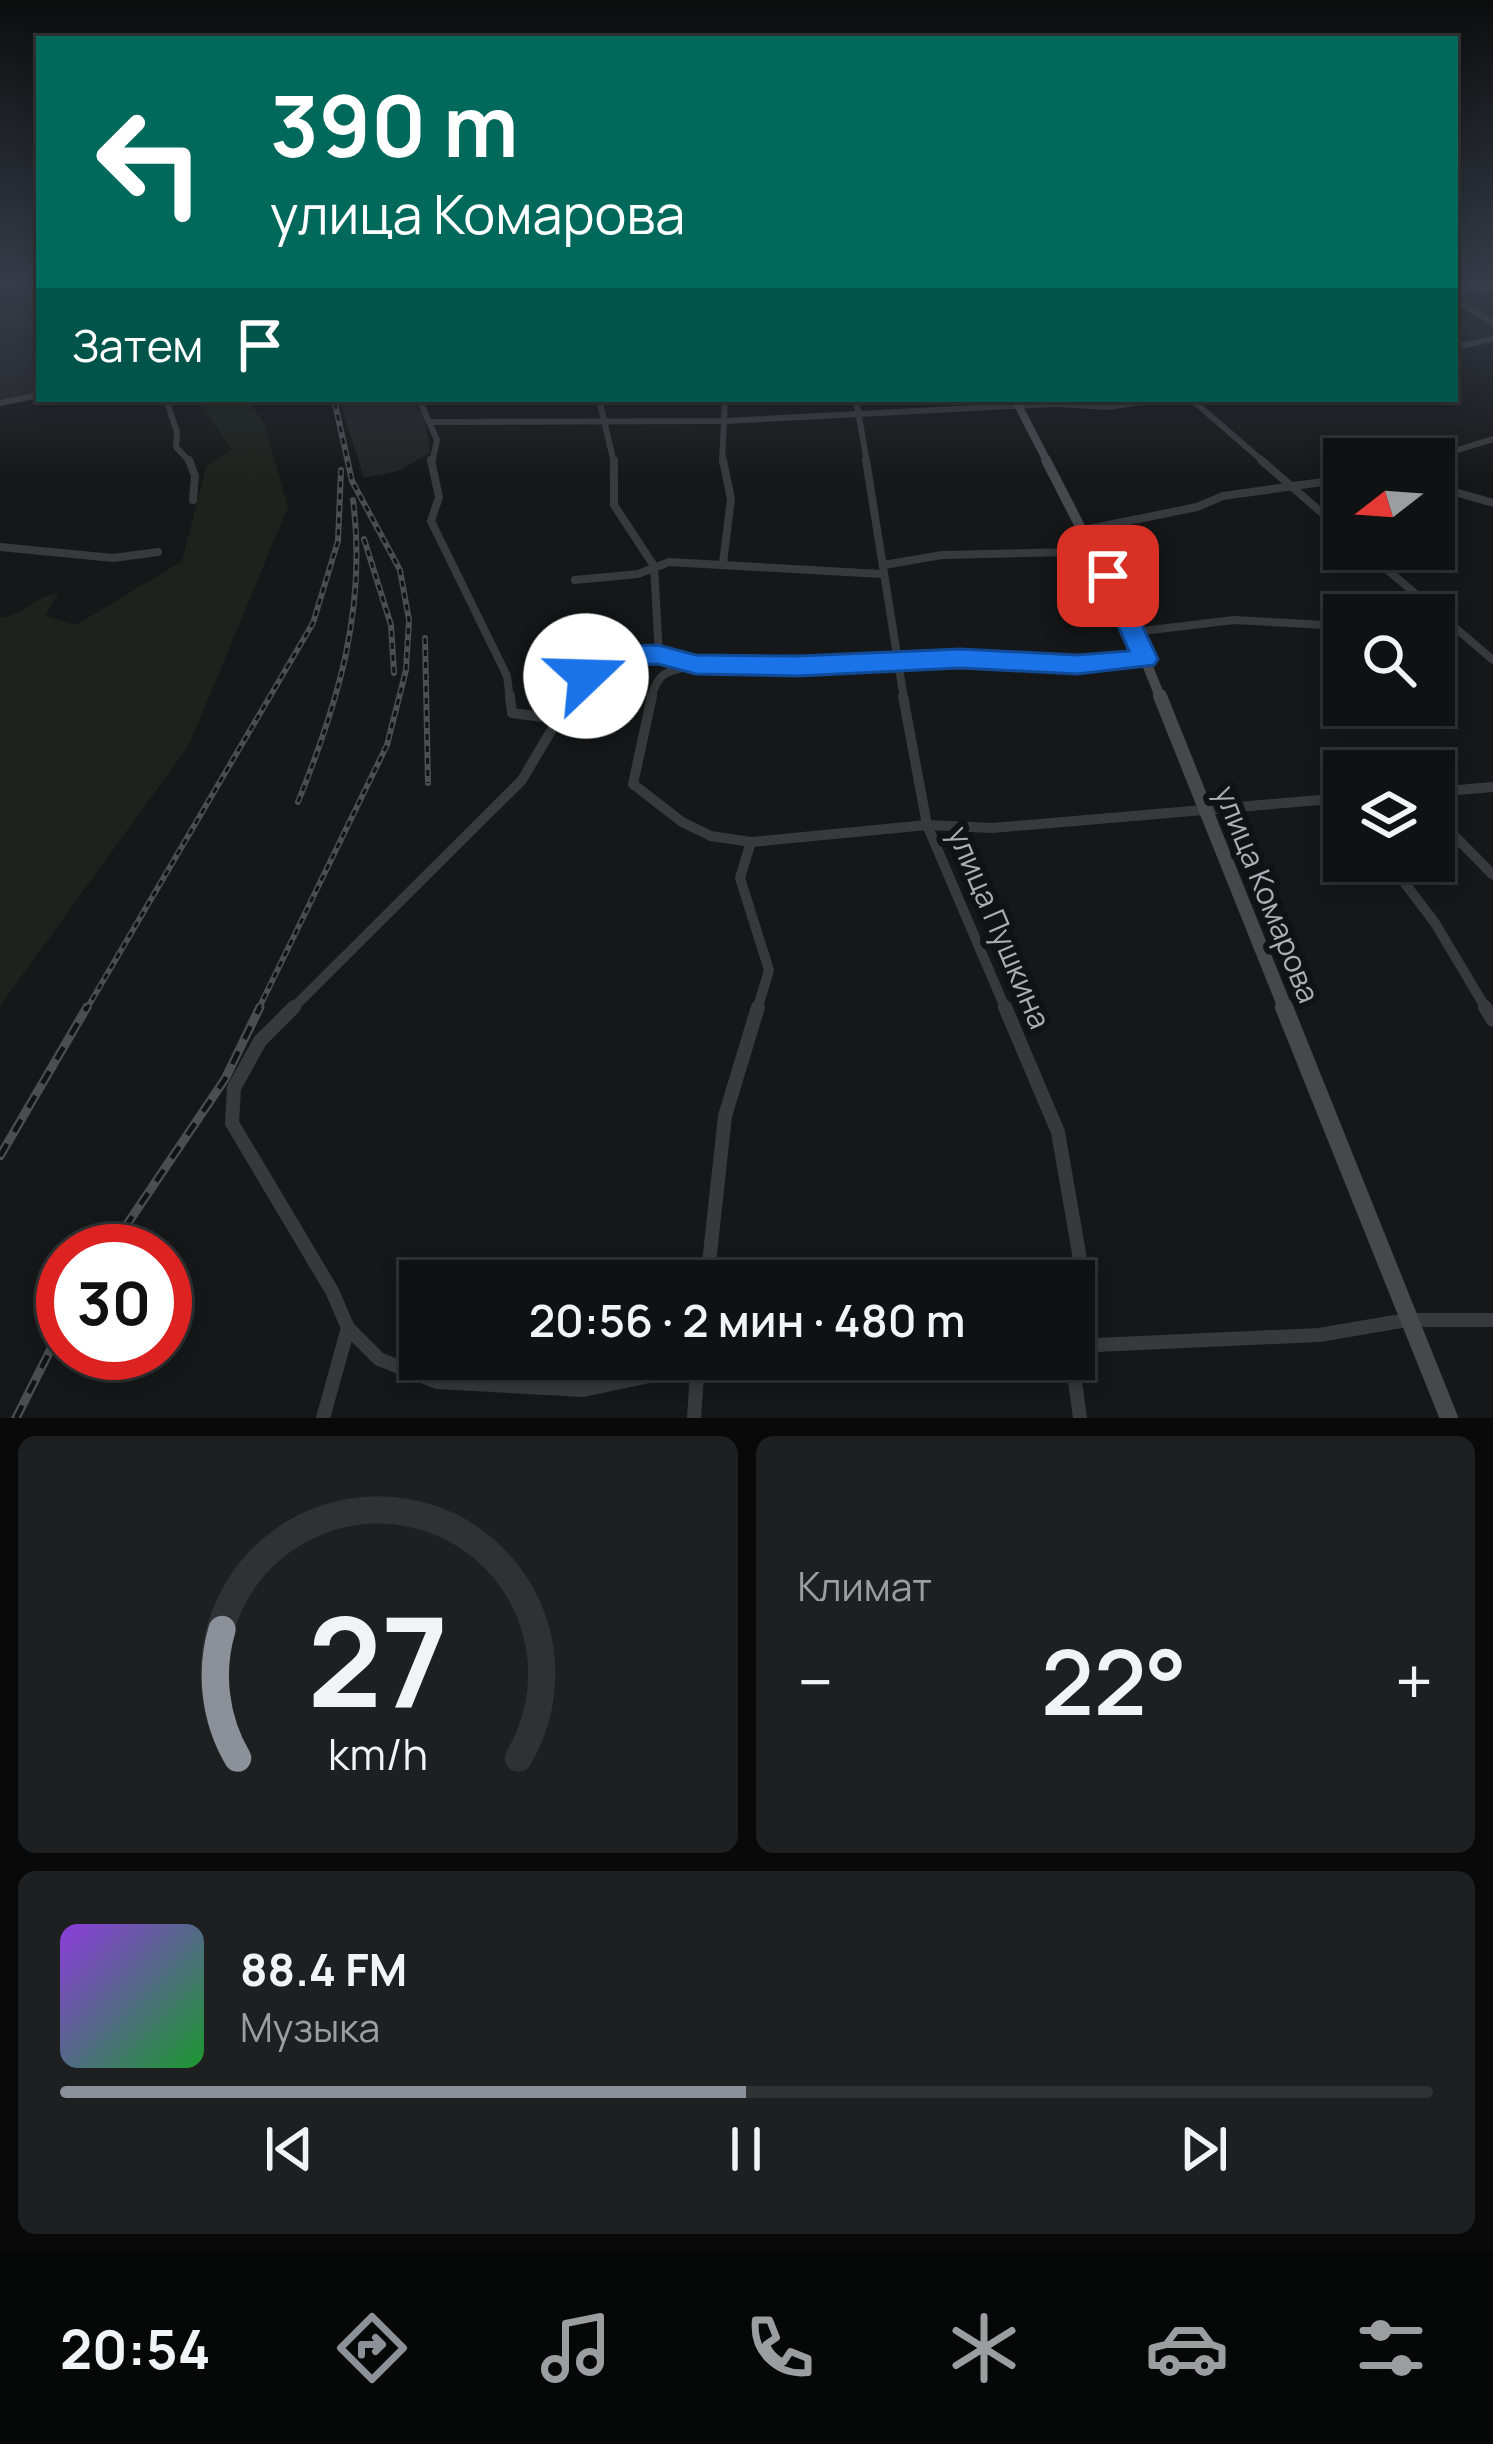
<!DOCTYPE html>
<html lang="ru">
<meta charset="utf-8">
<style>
body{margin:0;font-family:Manrope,sans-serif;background:#1e1f20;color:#f1f3f6;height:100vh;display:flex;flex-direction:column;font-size:45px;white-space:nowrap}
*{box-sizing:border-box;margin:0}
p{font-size:39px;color:#9c9d9f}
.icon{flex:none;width:66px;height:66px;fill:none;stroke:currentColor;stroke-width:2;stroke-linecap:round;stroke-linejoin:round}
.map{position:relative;height:1418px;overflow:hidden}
.details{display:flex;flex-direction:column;gap:18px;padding:18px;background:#09090a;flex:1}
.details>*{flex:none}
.top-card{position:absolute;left:36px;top:36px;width:1422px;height:366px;border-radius:0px;box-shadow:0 6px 18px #0003,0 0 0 3px #303132;background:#00695c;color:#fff;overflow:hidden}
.needle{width:78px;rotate:253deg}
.tools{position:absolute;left:1323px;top:438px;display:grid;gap:24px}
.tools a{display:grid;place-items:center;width:132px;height:132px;border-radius:0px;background:#101112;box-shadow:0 6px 18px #0003,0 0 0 3px #303132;font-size:60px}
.speed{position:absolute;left:36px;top:1224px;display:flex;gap:24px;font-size:60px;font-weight:700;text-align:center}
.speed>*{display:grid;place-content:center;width:156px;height:156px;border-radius:50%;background:#101112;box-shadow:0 6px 18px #0003,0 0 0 3px #303132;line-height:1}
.speed .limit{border:18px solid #d22;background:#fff;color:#111}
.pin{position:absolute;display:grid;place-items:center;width:102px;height:102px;color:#fff;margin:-51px;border-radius:24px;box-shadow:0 6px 18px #0006}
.me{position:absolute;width:132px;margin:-66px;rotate:69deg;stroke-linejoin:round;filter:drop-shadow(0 0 9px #0008)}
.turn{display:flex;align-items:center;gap:42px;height:252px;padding:0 36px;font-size:54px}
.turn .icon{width:156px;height:156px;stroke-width:2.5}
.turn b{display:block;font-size:84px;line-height:102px}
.then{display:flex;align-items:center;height:114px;padding:0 36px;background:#0003;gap:24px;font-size:45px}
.big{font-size:90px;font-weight:600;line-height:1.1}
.details .widget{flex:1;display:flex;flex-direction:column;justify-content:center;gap:18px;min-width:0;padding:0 42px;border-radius:18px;background:#1e1f20}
.details .dial{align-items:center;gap:0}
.dial svg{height:312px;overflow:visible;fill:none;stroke:#303132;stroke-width:7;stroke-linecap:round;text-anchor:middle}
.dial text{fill:#f1f3f6;stroke:none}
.song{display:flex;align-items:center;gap:36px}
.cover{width:144px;height:144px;border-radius:18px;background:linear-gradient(135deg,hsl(270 70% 55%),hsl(130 70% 35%))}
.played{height:12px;border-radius:6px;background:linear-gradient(90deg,#8c9099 50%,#303132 50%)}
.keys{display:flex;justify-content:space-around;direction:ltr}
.heat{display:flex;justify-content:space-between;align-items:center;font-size:66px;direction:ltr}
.details .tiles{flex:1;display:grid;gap:18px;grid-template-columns:1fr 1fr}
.widget:last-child{grid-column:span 2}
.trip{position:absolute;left:399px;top:1260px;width:696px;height:120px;border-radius:0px;background:#101112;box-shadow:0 6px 18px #0003,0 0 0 3px #303132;font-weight:600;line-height:120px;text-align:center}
.tabs{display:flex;height:192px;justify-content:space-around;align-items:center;background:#060707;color:#9c9d9f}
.tabs .icon{width:84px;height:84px}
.tabs .current{color:#8c9099}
.tabs b{font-size:54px;color:#f1f3f6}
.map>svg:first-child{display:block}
.built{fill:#222325}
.green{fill:#1d221d}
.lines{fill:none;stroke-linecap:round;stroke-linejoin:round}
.street-far3{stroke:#38393c;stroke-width:6}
.street-far2{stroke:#38393c;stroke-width:8}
.street-far1{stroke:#38393c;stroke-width:10}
.street{stroke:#38393c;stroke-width:14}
.secondary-far3{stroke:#46484c;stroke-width:8}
.secondary-far2{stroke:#46484c;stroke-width:10}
.secondary-far1{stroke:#46484c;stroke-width:14}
.secondary{stroke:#46484c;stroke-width:18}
.rail-far1-casing{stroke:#4b4d51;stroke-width:6}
.rail-casing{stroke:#4b4d51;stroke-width:9}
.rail-far1{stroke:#111213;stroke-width:3;stroke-dasharray:6;stroke-linecap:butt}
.rail{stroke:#111213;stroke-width:4.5;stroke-dasharray:14;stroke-linecap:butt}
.route{fill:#1a73e8;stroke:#114b97;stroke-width:3}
.labels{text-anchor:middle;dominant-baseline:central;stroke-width:12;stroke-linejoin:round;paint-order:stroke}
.street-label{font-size:30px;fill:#aaafb6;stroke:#111213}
</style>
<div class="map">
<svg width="1493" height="1418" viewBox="0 0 1493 1418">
<rect width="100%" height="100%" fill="#161718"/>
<!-- built -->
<g class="built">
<polygon points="0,282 39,282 39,392 0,401"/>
<polygon points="339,399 409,399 425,415 430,453 398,471 364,478"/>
</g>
<!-- green -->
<path class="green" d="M196,399H247L264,423L288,507L189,745L0,1006V618C22,616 36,595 59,593L45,616L76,625L182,561L206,467L232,450Z"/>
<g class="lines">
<!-- street-far3 -->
<g class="street-far3">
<polyline points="1455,300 1493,323"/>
<polyline points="1455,347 1493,339"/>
<polyline points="166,399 177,432 176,447 191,463"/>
<polyline points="419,399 437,440 432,463"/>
<polyline points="599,399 614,463"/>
<polyline points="856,399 867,463"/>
<polyline points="1191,399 1265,463"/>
<polyline points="0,403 39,395"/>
<polyline points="432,422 725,421 1054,404 1107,407 1163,399"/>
<polyline points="1428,459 1493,439"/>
<polyline points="722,463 725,399"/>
</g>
<!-- street-far2 -->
<g class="street-far2">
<polyline points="189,460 195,476 193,500"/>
<polyline points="431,460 439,497 431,521 507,676 510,699"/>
<polyline points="614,460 614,505 654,566 659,655"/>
<polyline points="723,460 731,499 723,563"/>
<polyline points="866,460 904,699"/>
<polyline points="1261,460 1344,532"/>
<polyline points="1434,486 1493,503"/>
<polyline points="0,547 113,558 158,552"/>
<polyline points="1363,549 1493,660"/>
<polyline points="884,565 942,555 1074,552 1084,530 1197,507 1223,496 1344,479"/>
<polyline points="575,580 638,574 669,562 881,574"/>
<polyline points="1406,615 1433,610"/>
<polyline points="1134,632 1234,620 1344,626"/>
<polyline points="571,699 586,676 622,655 659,655 696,665 798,666 960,658 1077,664 1145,659"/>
<path d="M651,699C657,673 666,671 691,666"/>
</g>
<!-- street-far1 -->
<g class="street-far1">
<polyline points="510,696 512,713 558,719 573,696"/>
<polyline points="652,696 633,784 682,822 711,836 751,842 927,825 992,828 1344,798"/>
<polyline points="903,696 927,825 1006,1010"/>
<polyline points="1434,792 1493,787"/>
<polyline points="1434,815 1493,875"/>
<polyline points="751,842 740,878 769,970 757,1010"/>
<polyline points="1388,861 1435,923 1487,1010"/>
<polyline points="291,1010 522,780 558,719"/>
</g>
<!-- street -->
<g class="street">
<polyline points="294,1007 260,1041 234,1088 232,1123 332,1291 348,1328 379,1359 437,1382 583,1390 697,1366 825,1359"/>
<polyline points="1005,1007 1058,1132 1084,1282 1074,1329"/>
<polyline points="1485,1007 1493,1020"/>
<polyline points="707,1281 725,1116 758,1007"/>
<polyline points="1074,1346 1319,1335 1407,1320 1493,1320"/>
<polyline points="1072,1359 1080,1418"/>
<polyline points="323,1418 348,1328"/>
<polyline points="694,1418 698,1359"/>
</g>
<!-- secondary-far3 -->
<g class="secondary-far3">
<polyline points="1455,290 1493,288"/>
<polyline points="1015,399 1048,463"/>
</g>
<!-- secondary-far2 -->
<polyline class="secondary-far2" points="1046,460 1134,632 1161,699"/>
<!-- secondary-far1 -->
<polyline class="secondary-far1" points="1160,696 1286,1010"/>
<!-- secondary -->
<polyline class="secondary" points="1284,1007 1449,1418"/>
<defs>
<g id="rail-far1">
<polyline points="364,539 391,625 394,673"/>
<polyline points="425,638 428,783"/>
<path d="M298,802C338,703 367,608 353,500"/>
<polyline points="86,1010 313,623 338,541 341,470"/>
<polyline points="258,1010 387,745 406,670 409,620 400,570 352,481 334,399"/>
</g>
<g id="rail">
<polyline points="0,1156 87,1007"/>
<polyline points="109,1251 225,1079 260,1007"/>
<polyline points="16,1418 63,1325"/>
</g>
</defs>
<!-- rail-far1 casing -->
<use href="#rail-far1" class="rail-far1-casing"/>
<!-- rail casing -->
<use href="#rail" class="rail-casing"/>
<!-- rail-far1 -->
<use href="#rail-far1" class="rail-far1"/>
<!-- rail -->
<use href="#rail" class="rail"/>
</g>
<!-- sky -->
<linearGradient id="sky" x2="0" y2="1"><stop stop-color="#0c0d0d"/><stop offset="0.59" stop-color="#363c48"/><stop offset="1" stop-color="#363c48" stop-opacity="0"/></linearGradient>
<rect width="1493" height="481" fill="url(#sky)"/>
<!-- route -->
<polygon class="route" points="1108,568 1119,576 1158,659 1154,665 1077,674 960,668 798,676 696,674 658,664 626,665 586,686 573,676 577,669 622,646 658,645 696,655 798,656 960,649 1077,655 1129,651 1096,576"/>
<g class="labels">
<!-- street labels -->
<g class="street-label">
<text transform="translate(1268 894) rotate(68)">улица Комарова</text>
<text transform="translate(1000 927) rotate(67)">улица Пушкина</text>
</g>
</g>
</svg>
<div class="tools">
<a><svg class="needle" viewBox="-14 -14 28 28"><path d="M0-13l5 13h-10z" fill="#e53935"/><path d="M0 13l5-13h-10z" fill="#9c9d9f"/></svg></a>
<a><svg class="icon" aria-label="search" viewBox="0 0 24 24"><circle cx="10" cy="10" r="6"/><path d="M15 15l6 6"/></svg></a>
<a><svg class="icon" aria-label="layers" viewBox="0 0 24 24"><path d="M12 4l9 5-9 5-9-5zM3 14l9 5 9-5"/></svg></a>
</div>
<div class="speed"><div class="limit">30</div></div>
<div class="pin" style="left:1108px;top:576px;background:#d93025"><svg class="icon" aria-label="arrive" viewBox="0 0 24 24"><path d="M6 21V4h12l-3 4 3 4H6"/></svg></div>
<svg class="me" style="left:586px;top:676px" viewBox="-20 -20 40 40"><circle r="19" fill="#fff"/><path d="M0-13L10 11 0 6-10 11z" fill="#1a73e8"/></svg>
<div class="trip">20:56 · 2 мин · 480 m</div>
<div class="top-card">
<div class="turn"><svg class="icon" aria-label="left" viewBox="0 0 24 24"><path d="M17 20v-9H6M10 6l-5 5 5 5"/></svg><div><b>390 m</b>улица Комарова</div></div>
<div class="then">Затем<svg class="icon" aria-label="arrive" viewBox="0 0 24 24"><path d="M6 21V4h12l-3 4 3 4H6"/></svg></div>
</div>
</div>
<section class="details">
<div class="tiles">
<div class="widget dial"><svg viewBox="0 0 100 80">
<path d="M14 69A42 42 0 1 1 86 69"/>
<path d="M14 69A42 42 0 0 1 10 36" stroke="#8c9099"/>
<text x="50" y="56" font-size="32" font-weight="700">27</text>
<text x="50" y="72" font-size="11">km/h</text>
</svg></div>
<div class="widget"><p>Климат</p>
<div class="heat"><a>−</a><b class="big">22°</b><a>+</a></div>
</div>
<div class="widget">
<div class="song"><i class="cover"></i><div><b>88.4 FM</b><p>Музыка</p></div></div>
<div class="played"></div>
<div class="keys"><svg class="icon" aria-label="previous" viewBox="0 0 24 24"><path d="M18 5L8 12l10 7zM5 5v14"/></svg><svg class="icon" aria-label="pause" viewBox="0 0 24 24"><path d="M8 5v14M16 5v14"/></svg><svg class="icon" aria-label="next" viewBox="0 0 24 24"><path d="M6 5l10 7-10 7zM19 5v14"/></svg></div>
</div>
</div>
</section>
<nav class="tabs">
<b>20:54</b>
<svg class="icon current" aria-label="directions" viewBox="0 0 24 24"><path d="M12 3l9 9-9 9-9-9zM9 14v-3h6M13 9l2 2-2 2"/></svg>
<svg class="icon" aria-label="music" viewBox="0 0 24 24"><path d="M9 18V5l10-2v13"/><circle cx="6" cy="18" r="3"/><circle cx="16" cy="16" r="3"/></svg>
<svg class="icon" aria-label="phone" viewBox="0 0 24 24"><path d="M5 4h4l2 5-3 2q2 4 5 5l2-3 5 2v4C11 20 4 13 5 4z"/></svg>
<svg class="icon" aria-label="climate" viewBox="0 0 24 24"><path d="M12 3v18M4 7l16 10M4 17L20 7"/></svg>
<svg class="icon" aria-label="car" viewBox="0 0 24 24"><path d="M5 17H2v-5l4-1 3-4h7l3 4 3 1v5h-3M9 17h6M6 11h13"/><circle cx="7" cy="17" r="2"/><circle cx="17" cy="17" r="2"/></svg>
<svg class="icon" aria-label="filters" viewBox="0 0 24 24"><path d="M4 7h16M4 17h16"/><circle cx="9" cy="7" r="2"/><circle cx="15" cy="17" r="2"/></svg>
</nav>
